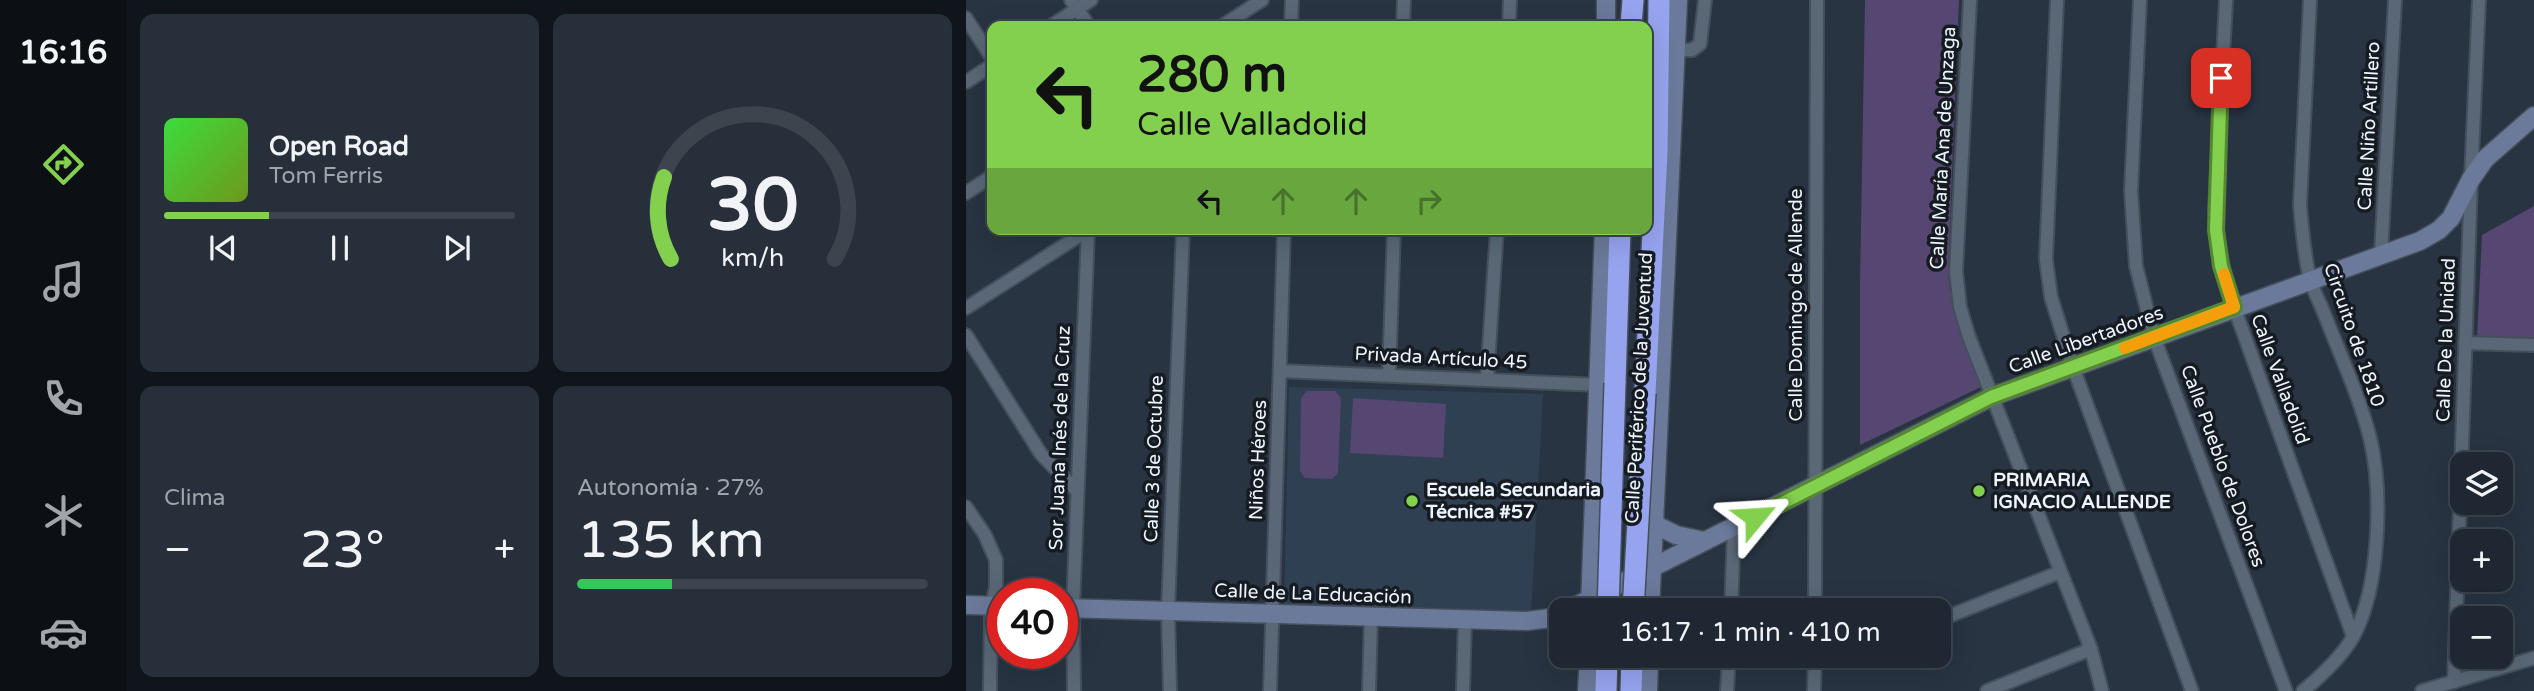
<!DOCTYPE html>
<html lang="es">
<meta charset="utf-8">
<style>
body{margin:0;font-family:"Varela Round",sans-serif;background:#262f3a;color:#f1f3f6;height:100vh;display:flex;flex-direction:column;font-size:26px;white-space:nowrap}
*{box-sizing:border-box;margin:0}
p{font-size:23px;color:#a1a5ac}
.icon{flex:none;width:38px;height:38px;fill:none;stroke:currentColor;stroke-width:2;stroke-linecap:round;stroke-linejoin:round}
.map{position:relative;flex:1;overflow:hidden}
.panel{display:flex;flex-direction:column;gap:14px;padding:14px;background:#10151c;width:840px}
.panel>*{flex:none}
.banner{position:absolute;left:21px;top:21px;width:665px;height:214px;border-radius:14px;box-shadow:0 7px 28px #0002,0 0 0 2px #3c444d;background:#83d04e;color:#111;overflow:hidden}
.tools{position:absolute;left:1484px;top:452px;display:grid;gap:14px}
.tools a{display:grid;place-items:center;width:63px;height:63px;border-radius:14px;background:#1e2732;box-shadow:0 7px 28px #0002,0 0 0 2px #3c444d;font-size:35px}
.speed{position:absolute;left:21px;top:578px;display:flex;gap:14px;font-size:35px;font-weight:700;text-align:center}
.speed>*{display:grid;place-content:center;width:91px;height:91px;border-radius:50%;background:#1e2732;box-shadow:0 7px 28px #0002,0 0 0 2px #3c444d;line-height:1}
.speed .limit{border:10px solid #d22;background:#fff;color:#111}
.pin{position:absolute;display:grid;place-items:center;width:60px;height:60px;color:#fff;margin:-30px;border-radius:14px;box-shadow:0 4px 10px #0006}
.me{position:absolute;width:77px;margin:-38px;rotate:63deg;stroke-linejoin:round;filter:drop-shadow(0 0 5px #0008)}
.turn{display:flex;align-items:center;gap:24px;height:147px;padding:0 35px;font-size:32px}
.turn .icon{width:91px;height:91px;stroke-width:2.5}
.turn b{display:block;font-size:49px;line-height:60px}
.lanes{display:flex;align-items:center;height:66px;padding:0 35px;background:#0003;justify-content:center;gap:35px;direction:ltr}
.lanes .off{opacity:.35}
.big{font-size:52px;font-weight:600;line-height:1.1}
.panel .tile{flex:1;display:flex;flex-direction:column;justify-content:center;gap:10px;min-width:0;padding:0 24px;border-radius:14px;background:#262f3a}
.panel .dial{align-items:center;gap:0}
.dial svg{height:182px;overflow:visible;fill:none;stroke:#3c444d;stroke-width:7;stroke-linecap:round;text-anchor:middle}
.dial text{fill:#f1f3f6;stroke:none}
.song{display:flex;align-items:center;gap:21px}
.cover{width:84px;height:84px;border-radius:10px;background:linear-gradient(135deg,hsl(120 70% 55%),hsl(80 70% 35%))}
.played{height:7px;border-radius:4px;background:linear-gradient(90deg,#83d04e 30%,#3c444d 30%)}
.keys{display:flex;justify-content:space-around;direction:ltr}
.heat{display:flex;justify-content:space-between;align-items:center;font-size:38px;direction:ltr}
.charge{height:10px;border-radius:5px;background:linear-gradient(90deg,#34c759 27%,#3c444d 0)}
.panel .tiles{flex:1;display:grid;gap:14px;grid-template-columns:repeat(2,1fr)}
.trip{position:absolute;left:583px;top:598px;width:402px;height:70px;border-radius:14px;background:#1e2732;box-shadow:0 7px 28px #0002,0 0 0 2px #3c444d;font-weight:600;line-height:70px;text-align:center}
main{display:flex;flex:1;min-height:0}
.dock{display:flex;flex-direction:column;width:126px;justify-content:space-around;align-items:center;background:#0c1014;color:#a1a5ac}
.dock .icon{width:49px;height:49px}
.dock .active{color:#83d04e}
.dock b{font-size:32px;color:#f1f3f6}
.map>svg:first-child{display:block}
.built{fill:#2f4052}
.green{fill:#564672}
.lines{fill:none;stroke-linecap:round;stroke-linejoin:round}
.street-casing{stroke:#454f5b;stroke-width:16}
.secondary-casing{stroke:#454f5b;stroke-width:21}
.highway-casing{stroke:#454f5b;stroke-width:24}
.street{stroke:#596776;stroke-width:12}
.secondary{stroke:#6b799a;stroke-width:18}
.highway{stroke:#96a3ee;stroke-width:21}
.highway-bridge-casing{stroke:#454f5b;stroke-width:24;stroke-linecap:butt}
.highway-bridge{stroke:#96a3ee;stroke-width:21}
.route-casing{stroke:#558733;stroke-width:18}
.route{stroke:#83d04e;stroke-width:12}
.slow{stroke:#f59e0b;stroke-width:12}
.poi-dot{fill:#83d04e;stroke:#161b21;stroke-width:2.5}
.labels{text-anchor:middle;dominant-baseline:central;stroke-width:7;stroke-linejoin:round;paint-order:stroke}
.street-label{font-size:19px;fill:#ecf4fd;stroke:#161b21}
.poi-label{font-size:19px;font-weight:bold;fill:#ecf4fd;stroke:#161b21;text-anchor:start}
</style>
<main>
<nav class="dock">
<b>16:16</b>
<svg class="icon active" aria-label="directions" viewBox="0 0 24 24"><path d="M12 3l9 9-9 9-9-9zM9 14v-3h6M13 9l2 2-2 2"/></svg>
<svg class="icon" aria-label="music" viewBox="0 0 24 24"><path d="M9 18V5l10-2v13"/><circle cx="6" cy="18" r="3"/><circle cx="16" cy="16" r="3"/></svg>
<svg class="icon" aria-label="phone" viewBox="0 0 24 24"><path d="M5 4h4l2 5-3 2q2 4 5 5l2-3 5 2v4C11 20 4 13 5 4z"/></svg>
<svg class="icon" aria-label="climate" viewBox="0 0 24 24"><path d="M12 3v18M4 7l16 10M4 17L20 7"/></svg>
<svg class="icon" aria-label="car" viewBox="0 0 24 24"><path d="M5 17H2v-5l4-1 3-4h7l3 4 3 1v5h-3M9 17h6M6 11h13"/><circle cx="7" cy="17" r="2"/><circle cx="17" cy="17" r="2"/></svg>
</nav>
<section class="panel">
<div class="tiles">
<div class="tile">
<div class="song"><i class="cover"></i><div><b>Open Road</b><p>Tom Ferris</p></div></div>
<div class="played"></div>
<div class="keys"><svg class="icon" aria-label="previous" viewBox="0 0 24 24"><path d="M18 5L8 12l10 7zM5 5v14"/></svg><svg class="icon" aria-label="pause" viewBox="0 0 24 24"><path d="M8 5v14M16 5v14"/></svg><svg class="icon" aria-label="next" viewBox="0 0 24 24"><path d="M6 5l10 7-10 7zM19 5v14"/></svg></div>
</div>
<div class="tile dial"><svg viewBox="0 0 100 80">
<path d="M14 69A42 42 0 1 1 86 69"/>
<path d="M14 69A42 42 0 0 1 11 33" stroke="#83d04e"/>
<text x="50" y="56" font-size="32" font-weight="700">30</text>
<text x="50" y="72" font-size="11">km/h</text>
</svg></div>
<div class="tile"><p>Clima</p>
<div class="heat"><a>−</a><b class="big">23°</b><a>+</a></div>
</div>
<div class="tile"><p>Autonomía · 27%</p><b class="big">135 km</b><div class="charge"></div></div>
</div>
</section>
<div class="map">
<svg width="1568" height="691" viewBox="0 0 1568 691">
<rect width="100%" height="100%" fill="#283442"/>
<!-- built -->
<polygon class="built" points="323,387 577,394 565,615 318,608"/>
<!-- green -->
<g class="green">
<polygon points="899,0 993,0 982,273 984,291 1015,387 894,445 894,283"/>
<polygon points="1568,206 1568,339 1511,339 1516,235"/>
<polygon points="341,391 369,391 375,398 372,473 366,479 339,478 334,471 335,398"/>
<polygon points="387,398 480,404 477,458 384,453"/>
</g>
<g class="lines">
<defs>
<g id="street">
<polyline points="105,0 123,26"/>
<polyline points="1004,0 990,271 994,307 1003,337 1125,649 1136,691"/>
<polyline points="1091,0 1080,259 1085,297 1107,367 1226,691"/>
<polyline points="1174,0 1165,191 1170,266 1188,337 1320,691"/>
<path d="M1260,0L1249,209C1250,243 1258,274 1268,307L1387,636"/>
<polyline points="0,18 26,58"/>
<polyline points="85,26 125,0"/>
<polyline points="256,26 296,0"/>
<polyline points="325,26 326,0"/>
<polyline points="437,26 438,0"/>
<polyline points="543,26 544,0"/>
<polyline points="709,50 726,50 734,44 739,0"/>
<polyline points="0,82 26,65"/>
<polyline points="0,193 26,176"/>
<polyline points="1415,254 1429,0"/>
<polyline points="0,308 122,230"/>
<polyline points="0,335 75,454 111,491"/>
<polyline points="1499,343 1568,345"/>
<polyline points="314,371 634,385"/>
<polyline points="423,375 428,229"/>
<polyline points="521,379 531,229"/>
<polyline points="0,507 19,535 30,560 30,588 25,606 24,691"/>
<polyline points="765,611 768,528"/>
<polyline points="849,611 851,0"/>
<polyline points="973,620 1094,572"/>
<polyline points="1488,682 1505,179 1513,0"/>
<polyline points="108,691 107,608 122,229"/>
<polyline points="204,691 202,611 217,229"/>
<polyline points="304,691 318,229"/>
<polyline points="403,691 405,616"/>
<polyline points="497,691 499,619"/>
<polyline points="761,691 763,656"/>
<polyline points="848,691 849,656"/>
<polyline points="1021,691 1125,649"/>
<path d="M1337,691C1355,676 1375,658 1387,637C1414,588 1417,491 1404,438C1394,398 1375,357 1360,318C1355,305 1348,292 1344,279C1338,255 1336,229 1334,205L1344,0"/>
<polyline points="1456,691 1568,658"/>
</g>
<g id="secondary">
<polyline points="640,0 640,26"/>
<polyline points="688,524 710,535 738,541"/>
<polyline points="0,605 37,606"/>
<polyline points="624,607 638,229"/>
<polyline points="96,608 561,621 585,618 595,614"/>
<polyline points="600,611 1025,397 1454,241 1473,230 1485,218 1505,179 1519,159 1568,116"/>
<polyline points="684,611 712,0"/>
<polyline points="621,691 623,656"/>
<polyline points="682,691 683,656"/>
</g>
<g id="highway">
<polyline points="665,26 667,0"/>
<polyline points="649,383 654,229"/>
<polyline points="679,393 691,152 693,0"/>
<polyline points="640,691 641,656"/>
<polyline points="665,691 666,656"/>
</g>
</defs>
<!-- street casing -->
<use href="#street" class="street-casing"/>
<!-- secondary casing -->
<use href="#secondary" class="secondary-casing"/>
<!-- highway casing -->
<use href="#highway" class="highway-casing"/>
<!-- street -->
<use href="#street" class="street"/>
<!-- secondary -->
<use href="#secondary" class="secondary"/>
<!-- highway -->
<use href="#highway" class="highway"/>
<defs>
<g id="highway-bridge">
<polyline points="642,611 649,383"/>
<polyline points="667,611 679,393"/>
</g>
</defs>
<!-- highway-bridge casing -->
<use href="#highway-bridge" class="highway-bridge-casing"/>
<!-- highway-bridge -->
<use href="#highway-bridge" class="highway-bridge"/>
</g>
<g class="lines">
<defs>
<polyline id="route" points="789,517 1025,397 1268,307 1255,266 1250,230 1255,78"/>
</defs>
<!-- route casing -->
<use href="#route" class="route-casing"/>
<!-- route -->
<use href="#route" class="route"/>
<!-- slow -->
<polyline class="slow" points="1159,348 1268,307 1258,274"/>
</g>
<!-- markers -->
<g class="poi-dot">
<circle cx="1013" cy="491" r="7"/>
<circle cx="446" cy="501" r="7"/>
</g>
<g class="labels">
<!-- street labels -->
<g class="street-label">
<text transform="translate(1403 126) rotate(-87)">Calle Niño Artillero</text>
<text transform="translate(977 148) rotate(-87)">Calle María Ana de Unzaga</text>
<text transform="translate(830 305) rotate(-90)">Calle Domingo de Allende</text>
<text transform="translate(1388 335) rotate(71)">Circuito de 1810</text>
<text transform="translate(1120 340) rotate(-20)">Calle Libertadores</text>
<text transform="translate(1480 340) rotate(-88)">Calle De la Unidad</text>
<text transform="translate(475 358) rotate(3)">Privada Artículo 45</text>
<text transform="translate(1314 379) rotate(70)">Calle Valladolid</text>
<text transform="translate(673 388) rotate(-87)">Calle Periférico de la Juventud</text>
<text transform="translate(94 438) rotate(-88)">Sor Juana Inés de la Cruz</text>
<text transform="translate(188 459) rotate(-88)">Calle 3 de Octubre</text>
<text transform="translate(292 460) rotate(-88)">Niños Héroes</text>
<text transform="translate(1257 466) rotate(70)">Calle Pueblo de Dolores</text>
<text transform="translate(347 594) rotate(2)">Calle de La Educación</text>
</g>
<!-- poi labels -->
<g class="poi-label">
<text x="1027" y="480">PRIMARIA<tspan x="1027" dy="22">IGNACIO ALLENDE</tspan></text>
<text x="460" y="490">Escuela Secundaria<tspan x="460" dy="22">Técnica #57</tspan></text>
</g>
</g>
</svg>
<div class="tools">
<a><svg class="icon" aria-label="layers" viewBox="0 0 24 24"><path d="M12 4l9 5-9 5-9-5zM3 14l9 5 9-5"/></svg></a>
<a>+</a>
<a>−</a>
</div>
<div class="speed"><div class="limit">40</div></div>
<div class="pin" style="left:1255px;top:78px;background:#d93025"><svg class="icon" aria-label="arrive" viewBox="0 0 24 24"><path d="M6 21V4h12l-3 4 3 4H6"/></svg></div>
<svg class="me" style="left:789px;top:517px" viewBox="-20 -20 40 40"><path d="M0-17L14 15 0 8-14 15z" fill="#83d04e" stroke="#fff" stroke-width="4"/></svg>
<div class="trip">16:17 · 1 min · 410 m</div>
<div class="banner">
<div class="turn"><svg class="icon" aria-label="left" viewBox="0 0 24 24"><path d="M17 20v-9H6M10 6l-5 5 5 5"/></svg><div><b>280 m</b>Calle Valladolid</div></div>
<div class="lanes"><svg class="icon" aria-label="left" viewBox="0 0 24 24"><path d="M17 20v-9H6M10 6l-5 5 5 5"/></svg><svg class="icon off" aria-label="ahead" viewBox="0 0 24 24"><path d="M12 20V5M6 11l6-6 6 6"/></svg><svg class="icon off" aria-label="ahead" viewBox="0 0 24 24"><path d="M12 20V5M6 11l6-6 6 6"/></svg><svg class="icon off" aria-label="right" viewBox="0 0 24 24"><path d="M7 20v-9h11M14 6l5 5-5 5"/></svg></div>
</div>
</div>
</main>
